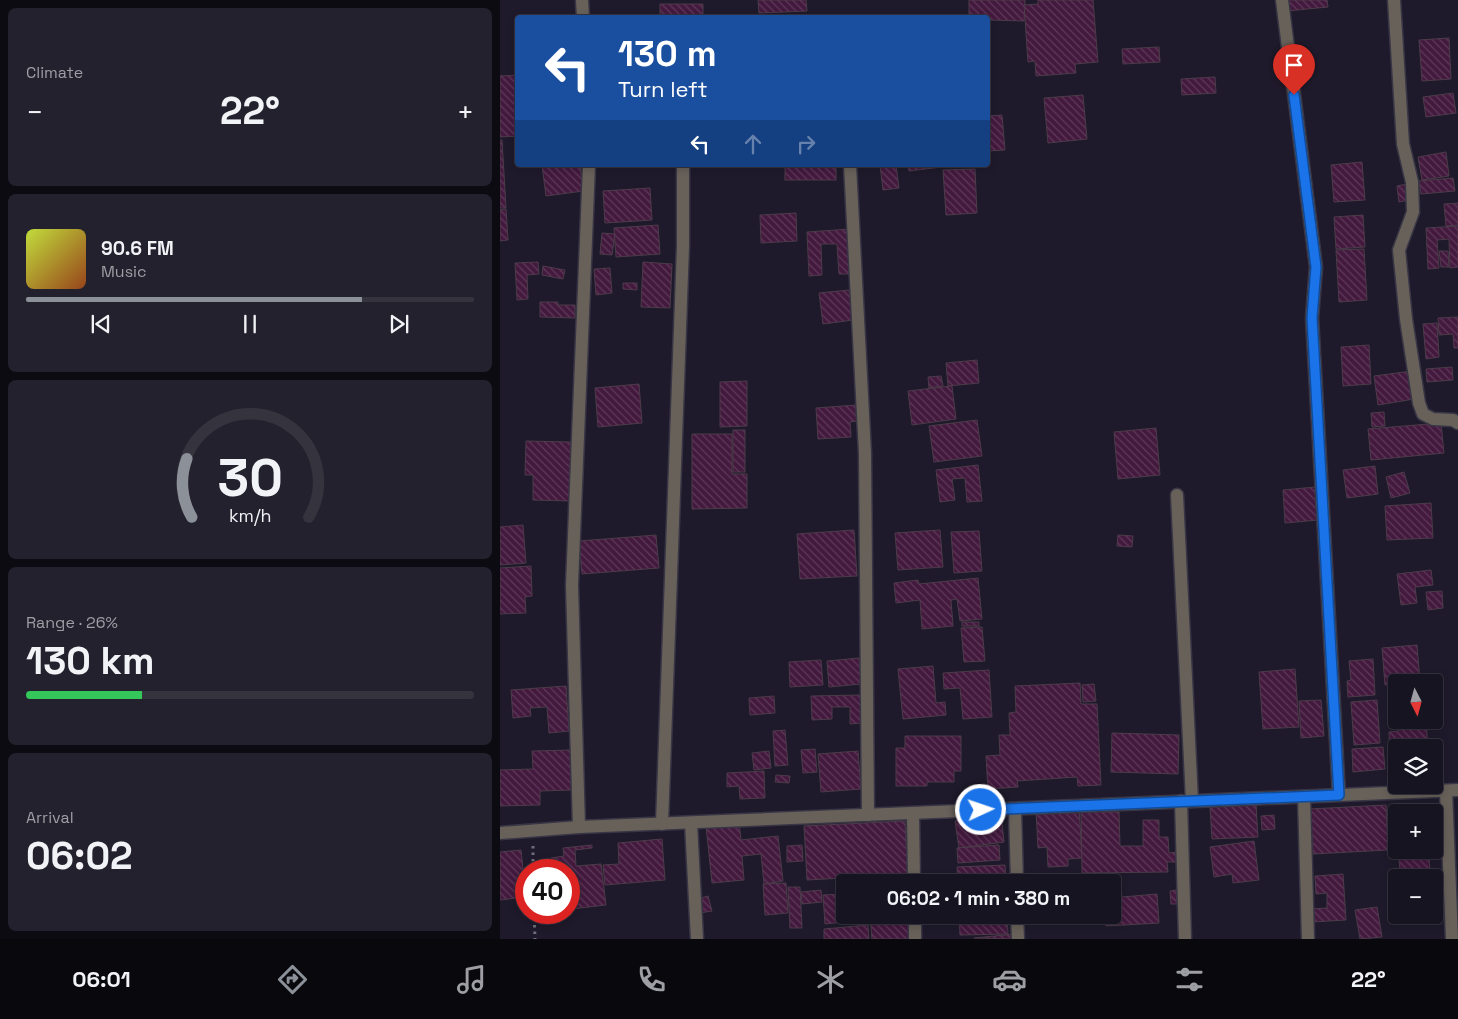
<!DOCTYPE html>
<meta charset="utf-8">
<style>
body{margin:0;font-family:"Space Grotesk",sans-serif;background:#23212d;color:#f1f3f6;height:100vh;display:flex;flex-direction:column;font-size:19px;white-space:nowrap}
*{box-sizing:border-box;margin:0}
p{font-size:16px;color:#9e9ea5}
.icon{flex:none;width:28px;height:28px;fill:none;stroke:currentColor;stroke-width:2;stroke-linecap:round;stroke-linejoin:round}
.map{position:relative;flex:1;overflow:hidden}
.panel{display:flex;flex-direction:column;gap:8px;padding:8px;background:#0c0b12;width:500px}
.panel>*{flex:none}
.banner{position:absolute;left:15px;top:15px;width:475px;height:152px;border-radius:5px;box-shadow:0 2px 8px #0003,0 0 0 1px #35333e;background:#1a4fa0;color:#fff;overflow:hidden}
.needle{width:32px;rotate:174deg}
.tools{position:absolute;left:888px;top:674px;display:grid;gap:10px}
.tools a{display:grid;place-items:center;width:55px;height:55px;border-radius:5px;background:#161420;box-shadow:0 2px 8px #0003,0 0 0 1px #35333e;font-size:25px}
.speed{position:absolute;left:15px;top:859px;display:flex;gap:10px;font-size:25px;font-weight:700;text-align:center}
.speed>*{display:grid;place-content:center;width:65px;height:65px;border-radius:50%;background:#161420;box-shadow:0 2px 8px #0003,0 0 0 1px #35333e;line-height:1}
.speed .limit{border:8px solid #d22;background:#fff;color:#111}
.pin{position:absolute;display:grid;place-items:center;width:42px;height:42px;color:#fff;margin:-51px -21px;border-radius:50% 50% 50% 0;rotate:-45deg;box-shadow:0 0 5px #0007}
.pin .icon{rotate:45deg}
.me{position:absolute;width:55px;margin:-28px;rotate:87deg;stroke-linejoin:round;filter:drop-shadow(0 0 4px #0008)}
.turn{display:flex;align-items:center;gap:18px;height:105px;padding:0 20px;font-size:22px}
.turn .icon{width:65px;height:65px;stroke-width:2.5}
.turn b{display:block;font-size:35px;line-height:42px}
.lanes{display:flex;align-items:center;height:48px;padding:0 20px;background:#0003;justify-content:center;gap:25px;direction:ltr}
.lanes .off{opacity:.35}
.big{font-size:38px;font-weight:700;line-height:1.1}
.panel .card{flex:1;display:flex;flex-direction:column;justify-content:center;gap:8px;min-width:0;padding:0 18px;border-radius:8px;background:#23212d}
.panel .dial{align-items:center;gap:0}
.dial svg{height:130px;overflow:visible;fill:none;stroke:#35333e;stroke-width:7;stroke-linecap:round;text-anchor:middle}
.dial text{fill:#f1f3f6;stroke:none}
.song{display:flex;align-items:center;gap:15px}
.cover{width:60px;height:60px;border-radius:8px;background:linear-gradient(135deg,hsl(70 70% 55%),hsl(20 70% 35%))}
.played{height:5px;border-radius:2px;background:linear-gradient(90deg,#8c9099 75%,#35333e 75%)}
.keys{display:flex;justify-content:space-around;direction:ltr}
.heat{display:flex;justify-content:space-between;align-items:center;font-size:28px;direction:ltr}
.charge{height:8px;border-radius:4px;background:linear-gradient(90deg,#34c759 26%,#35333e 0)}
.trip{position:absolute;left:336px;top:874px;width:285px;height:50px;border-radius:5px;background:#161420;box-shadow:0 2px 8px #0003,0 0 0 1px #35333e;font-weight:700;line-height:50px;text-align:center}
.dock{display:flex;height:80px;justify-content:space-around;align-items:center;background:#09080d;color:#9e9ea5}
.dock .icon{width:35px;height:35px}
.dock .on{color:#8c9099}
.dock b{font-size:22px;color:#f1f3f6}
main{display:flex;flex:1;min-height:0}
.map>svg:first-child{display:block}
.building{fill:url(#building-back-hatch);stroke:#4c3b49}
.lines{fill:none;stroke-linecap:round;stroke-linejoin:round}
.minor-casing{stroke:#383545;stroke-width:15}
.tertiary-casing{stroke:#383545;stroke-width:15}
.path{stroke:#6f6c7a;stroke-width:3;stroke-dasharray:2.5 4;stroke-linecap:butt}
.minor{stroke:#68615a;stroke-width:12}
.tertiary{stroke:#68615a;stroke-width:12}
.route-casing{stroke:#114b97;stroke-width:12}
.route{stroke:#1a73e8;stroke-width:9}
</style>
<main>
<section class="panel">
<div class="card"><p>Climate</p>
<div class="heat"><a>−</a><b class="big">22°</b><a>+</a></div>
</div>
<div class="card">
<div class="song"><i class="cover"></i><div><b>90.6 FM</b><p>Music</p></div></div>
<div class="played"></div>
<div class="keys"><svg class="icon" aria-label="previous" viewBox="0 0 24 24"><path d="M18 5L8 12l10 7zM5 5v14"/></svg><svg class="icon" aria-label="pause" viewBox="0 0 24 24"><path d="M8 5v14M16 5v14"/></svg><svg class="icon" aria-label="next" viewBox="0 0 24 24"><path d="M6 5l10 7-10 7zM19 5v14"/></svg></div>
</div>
<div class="card dial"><svg viewBox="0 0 100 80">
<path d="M14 69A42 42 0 1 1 86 69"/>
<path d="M14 69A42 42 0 0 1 11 33" stroke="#8c9099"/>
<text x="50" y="56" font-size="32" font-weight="700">30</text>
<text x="50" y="72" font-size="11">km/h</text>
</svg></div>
<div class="card"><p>Range · 26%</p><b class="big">130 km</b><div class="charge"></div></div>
<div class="card"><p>Arrival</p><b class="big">06:02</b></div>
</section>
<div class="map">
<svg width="958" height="939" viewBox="0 0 958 939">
<defs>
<pattern id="building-back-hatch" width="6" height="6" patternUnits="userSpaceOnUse" patternTransform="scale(1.25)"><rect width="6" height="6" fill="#43193e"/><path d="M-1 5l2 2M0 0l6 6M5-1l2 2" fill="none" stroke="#5e3a5a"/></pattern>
</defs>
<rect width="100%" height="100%" fill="#1e1a2b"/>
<!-- building -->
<g class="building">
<polygon points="258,0 306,0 307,11 259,13"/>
<polygon points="469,0 525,0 524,21 488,20 488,18 469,18"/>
<polygon points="538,0 593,0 598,62 575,64 576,73 536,76 535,61 528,62 524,5 538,4"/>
<polygon points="786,0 827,0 828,7 787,11"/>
<polygon points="160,4 203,4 203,18 121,18 160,16"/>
<polygon points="949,38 951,79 922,81 919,40"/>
<polygon points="659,47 660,62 623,64 622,49"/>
<polygon points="18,75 18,136 0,137 0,76"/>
<polygon points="715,77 716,93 682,95 681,79"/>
<polygon points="953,93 956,113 926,117 923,97"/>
<polygon points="583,95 587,139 548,143 544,98"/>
<polygon points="502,115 505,150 488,151 488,116"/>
<polygon points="0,140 2,140 6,208 0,208"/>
<polygon points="946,152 949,176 922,180 918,157"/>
<polygon points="862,162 865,200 834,202 831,165"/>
<polygon points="42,165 80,165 83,191 46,196"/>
<rect x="285" y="165" width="51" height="15"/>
<polygon points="380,165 396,165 399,188 383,190"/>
<polygon points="408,165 440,165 441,167 409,171"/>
<polygon points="475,169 477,213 446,215 443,170"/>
<polygon points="953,178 955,191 921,194 919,181"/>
<polygon points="907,184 909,200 899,202 897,186"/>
<polygon points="150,188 152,220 105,223 103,191"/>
<polygon points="958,203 958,225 946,226 944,204"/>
<polygon points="6,209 8,240 0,241 0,210"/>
<polygon points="296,213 297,241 261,243 260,215"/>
<polygon points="863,215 865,247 836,249 834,217"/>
<polygon points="158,225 160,254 116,257 114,228"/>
<polygon points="958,226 958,267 950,268 949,239 937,240 939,268 928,269 926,228"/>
<polygon points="350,229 353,274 339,274 337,244 321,244 322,275 309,276 307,232"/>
<polygon points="102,233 115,234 112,255 100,254"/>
<polygon points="864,249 867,300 839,302 836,250"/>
<polygon points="939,251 948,251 949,267 941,267"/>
<polygon points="38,262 39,274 27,275 28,299 17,300 15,263"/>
<polygon points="143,262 172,264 170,308 141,307"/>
<polygon points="43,266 65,270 63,279 42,275"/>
<polygon points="110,268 112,293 96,295 94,269"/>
<polygon points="123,283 137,283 137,290 123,289"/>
<polygon points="349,290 353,320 323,324 319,293"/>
<polygon points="40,302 58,302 58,305 75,305 75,318 40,317"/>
<polygon points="958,317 958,348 954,348 953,334 939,335 938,318"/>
<polygon points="937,323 939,357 926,359 923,324"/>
<polygon points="869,345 871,384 843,386 841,347"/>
<polygon points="477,360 479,383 448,386 446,363"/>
<polygon points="952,367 953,380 927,382 926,369"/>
<polygon points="912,371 914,399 878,405 874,376"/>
<polygon points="441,376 443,386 429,388 428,377"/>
<polygon points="247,381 247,426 220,427 220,382"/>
<polygon points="139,384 142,423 98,427 95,388"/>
<polygon points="452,386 456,419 412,425 408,391"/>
<polygon points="356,405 357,421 350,422 351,437 318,439 316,408"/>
<polygon points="884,412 885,426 872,427 871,413"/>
<polygon points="477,420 482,456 434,462 429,426"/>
<polygon points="941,423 944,453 871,460 868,429"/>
<polygon points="656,428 660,475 618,479 614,432"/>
<rect x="233" y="430" width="12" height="42"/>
<polygon points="192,434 232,434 232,474 247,474 247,508 192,509"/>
<polygon points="26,441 71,442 70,501 33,500 33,475 25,475"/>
<polygon points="478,465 482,501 467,502 465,478 452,479 455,500 440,502 436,470"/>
<polygon points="875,466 878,494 847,498 843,470"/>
<polygon points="904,472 910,493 891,498 886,477"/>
<polygon points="815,487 818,520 785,523 783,490"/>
<polygon points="931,503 933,538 887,540 885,506"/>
<polygon points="23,525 26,563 0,565 0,527"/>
<polygon points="354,530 357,576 300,579 297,534"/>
<polygon points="440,530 443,567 398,570 395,533"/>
<polygon points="479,531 482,571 454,573 451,532"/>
<polygon points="156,535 159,568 82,574 79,541"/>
<polygon points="618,535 633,536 632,547 617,546"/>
<polygon points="31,566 32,596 25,597 26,613 0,614 0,568"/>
<polygon points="931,570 933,585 915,587 917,603 901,605 897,574"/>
<polygon points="478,578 482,619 460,621 457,599 451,600 453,626 422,629 420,600 396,603 394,583 418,580 419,584"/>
<polygon points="942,591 943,608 928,610 926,592"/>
<rect x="462" y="622" width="17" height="4"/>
<polygon points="482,627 485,661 464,662 461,628"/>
<polygon points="917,645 920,682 896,682 896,684 885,685 882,648"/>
<polygon points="359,658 361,684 329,687 327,661"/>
<polygon points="873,659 875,695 848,697 847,681 851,680 849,661"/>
<polygon points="321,660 323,685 290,687 289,662"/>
<polygon points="433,666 436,703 445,702 446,715 403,719 398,669"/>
<polygon points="795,669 799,727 763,729 759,672"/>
<polygon points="489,670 492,717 463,719 460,688 444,689 443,673"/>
<polygon points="580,683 581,704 597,704 601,785 578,786 577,777 517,781 518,787 488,789 486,756 500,755 499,735 510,735 509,713 516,712 515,686"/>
<polygon points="594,684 596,701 583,702 582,685"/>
<polygon points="66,686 69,731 49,733 47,707 30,708 31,716 13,718 11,690"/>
<polygon points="361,695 362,723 350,724 350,707 332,707 332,719 312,720 311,696"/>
<polygon points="274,696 275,713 250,715 249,698"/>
<polygon points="821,700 824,736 801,738 799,701"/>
<polygon points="877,700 880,743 854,745 851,702"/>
<polygon points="898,720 926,720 928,748 896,748 896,773 891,774 889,732 899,731"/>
<polygon points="285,730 288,765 275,766 273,731"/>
<polygon points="612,733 679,735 678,774 611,772"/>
<polygon points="405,736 461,736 461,771 454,771 454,782 427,782 427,786 396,786 396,748 405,748"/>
<polygon points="883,747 885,769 853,772 852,749"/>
<polygon points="315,749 317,772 303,773 301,750"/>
<polygon points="71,750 72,790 40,791 40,805 0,806 0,770 33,769 32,751"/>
<polygon points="269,751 271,768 254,770 252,753"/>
<polygon points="358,751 361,789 321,792 318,754"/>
<polygon points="264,771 265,798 240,799 239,786 227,787 227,773"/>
<polygon points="276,775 290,776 289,783 275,782"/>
<polygon points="756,804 758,837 712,839 710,807"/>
<polygon points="886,805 888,850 813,854 810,809"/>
<polygon points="579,807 582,858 568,859 568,866 548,867 547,847 538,848 536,810"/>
<polygon points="581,812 619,812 620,846 643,846 643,820 659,820 659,837 668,837 669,853 677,852 677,862 667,862 668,872 582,873"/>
<polygon points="501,815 504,842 459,848 455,821"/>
<polygon points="774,815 775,829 762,830 761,816"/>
<polygon points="405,821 408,882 362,882 362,877 307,880 304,826"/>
<polygon points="239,822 241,840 278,836 283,881 264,884 261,854 242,856 244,880 212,883 206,826"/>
<polygon points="162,839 165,880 105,885 103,865 119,864 118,843"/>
<polygon points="754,841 759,880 733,883 732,874 714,877 710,847"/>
<polygon points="92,845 92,848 75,850 76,866 101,864 106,905 71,909 70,904 69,904 69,870 53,870 51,858 64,856 63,848"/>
<polygon points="302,845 303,861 287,862 287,846"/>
<polygon points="499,845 500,860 458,863 457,848"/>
<polygon points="21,850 26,897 0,900 0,852"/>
<polygon points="898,850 928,850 931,878 896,878 896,882 895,869 900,869"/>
<polygon points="505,865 506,882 458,882 457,867"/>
<polygon points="843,874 846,920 812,922 811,909 827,908 827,893 816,894 815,876"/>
<polygon points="286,883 288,913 265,915 263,884"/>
<polygon points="288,887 300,887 302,928 290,928"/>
<polygon points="612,888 621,888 622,897 657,894 659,923 606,926 605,915 612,915"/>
<polygon points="321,890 322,902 302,904 301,892"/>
<polygon points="676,890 677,904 671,904 670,891"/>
<polygon points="341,894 343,922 325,924 323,895"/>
<polygon points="208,896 212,911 200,913 197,899"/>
<polygon points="877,907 882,937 860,939 855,910"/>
<polygon points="370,915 411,915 412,939 372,939"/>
<polygon points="459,915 507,915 508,934 460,935"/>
<polygon points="368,925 369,939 324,939 324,929"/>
<polygon points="515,934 516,939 474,938"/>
</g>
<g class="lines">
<defs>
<g id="minor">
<polyline points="82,0 83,18"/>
<polyline points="782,0 816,267 812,318 839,795"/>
<polyline points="894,0 903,144 912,182 913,212 899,250 906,319 919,403 923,414 933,419 953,420 958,423"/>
<polyline points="350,165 365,453 368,815"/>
<polyline points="677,495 692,801"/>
<polyline points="946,791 952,939"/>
<polyline points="804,797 808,939"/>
<polyline points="681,801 685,939"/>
<polyline points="515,809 517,882"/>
<polyline points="413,813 414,882"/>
<polyline points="191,823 197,939"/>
<polyline points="162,824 183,246 183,165"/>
<polyline points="79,827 72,585 89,165"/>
<polyline points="415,915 415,939"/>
<polyline points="517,915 518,939"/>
</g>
<polyline id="tertiary" points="0,833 79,827 958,790"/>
</defs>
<!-- minor casing -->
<use href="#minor" class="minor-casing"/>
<!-- tertiary casing -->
<use href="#tertiary" class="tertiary-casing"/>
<!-- path -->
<g class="path">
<polyline points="33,846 33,870"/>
<polyline points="34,912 35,939"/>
</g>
<!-- minor -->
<use href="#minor" class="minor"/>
<!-- tertiary -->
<use href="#tertiary" class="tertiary"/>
</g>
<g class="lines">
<defs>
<polyline id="route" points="481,810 839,795 812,318 816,267 794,95"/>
</defs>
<!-- route casing -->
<use href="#route" class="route-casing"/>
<!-- route -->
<use href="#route" class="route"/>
</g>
</svg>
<div class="tools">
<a><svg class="needle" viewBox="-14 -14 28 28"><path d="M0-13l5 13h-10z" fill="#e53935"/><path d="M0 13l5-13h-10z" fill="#9e9ea5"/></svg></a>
<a><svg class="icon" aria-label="layers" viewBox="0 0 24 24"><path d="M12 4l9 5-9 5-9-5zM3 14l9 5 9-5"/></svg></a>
<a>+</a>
<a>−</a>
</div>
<div class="speed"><div class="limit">40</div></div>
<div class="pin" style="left:794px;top:95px;background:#d93025"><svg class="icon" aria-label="arrive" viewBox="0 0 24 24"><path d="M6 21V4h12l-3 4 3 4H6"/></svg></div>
<svg class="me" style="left:481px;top:810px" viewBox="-20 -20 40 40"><circle r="17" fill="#1a73e8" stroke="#fff" stroke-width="3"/><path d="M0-11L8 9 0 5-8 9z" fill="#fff"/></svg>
<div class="trip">06:02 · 1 min · 380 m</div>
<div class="banner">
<div class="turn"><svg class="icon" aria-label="left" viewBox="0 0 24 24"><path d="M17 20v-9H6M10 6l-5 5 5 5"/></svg><div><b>130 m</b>Turn left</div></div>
<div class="lanes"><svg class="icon" aria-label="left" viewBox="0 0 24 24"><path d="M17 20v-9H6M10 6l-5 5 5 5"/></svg><svg class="icon off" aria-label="ahead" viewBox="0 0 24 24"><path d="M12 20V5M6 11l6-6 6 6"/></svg><svg class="icon off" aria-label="right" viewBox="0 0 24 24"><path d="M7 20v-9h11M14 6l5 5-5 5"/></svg></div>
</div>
</div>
</main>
<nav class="dock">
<b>06:01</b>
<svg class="icon on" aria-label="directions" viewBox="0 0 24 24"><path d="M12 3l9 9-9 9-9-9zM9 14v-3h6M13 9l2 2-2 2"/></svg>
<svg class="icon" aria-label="music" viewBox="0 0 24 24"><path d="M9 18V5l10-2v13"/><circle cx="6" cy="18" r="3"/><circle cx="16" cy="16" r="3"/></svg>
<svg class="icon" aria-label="phone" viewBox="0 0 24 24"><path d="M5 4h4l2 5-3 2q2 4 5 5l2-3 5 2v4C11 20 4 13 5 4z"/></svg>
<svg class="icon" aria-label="climate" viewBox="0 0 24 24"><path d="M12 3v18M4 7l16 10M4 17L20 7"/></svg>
<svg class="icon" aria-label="car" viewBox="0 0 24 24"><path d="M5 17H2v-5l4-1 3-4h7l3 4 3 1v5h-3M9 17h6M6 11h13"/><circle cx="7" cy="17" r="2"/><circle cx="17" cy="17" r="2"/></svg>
<svg class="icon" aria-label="filters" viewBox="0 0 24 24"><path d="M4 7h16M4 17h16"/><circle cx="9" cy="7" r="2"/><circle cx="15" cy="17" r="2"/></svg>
<b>22°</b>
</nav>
